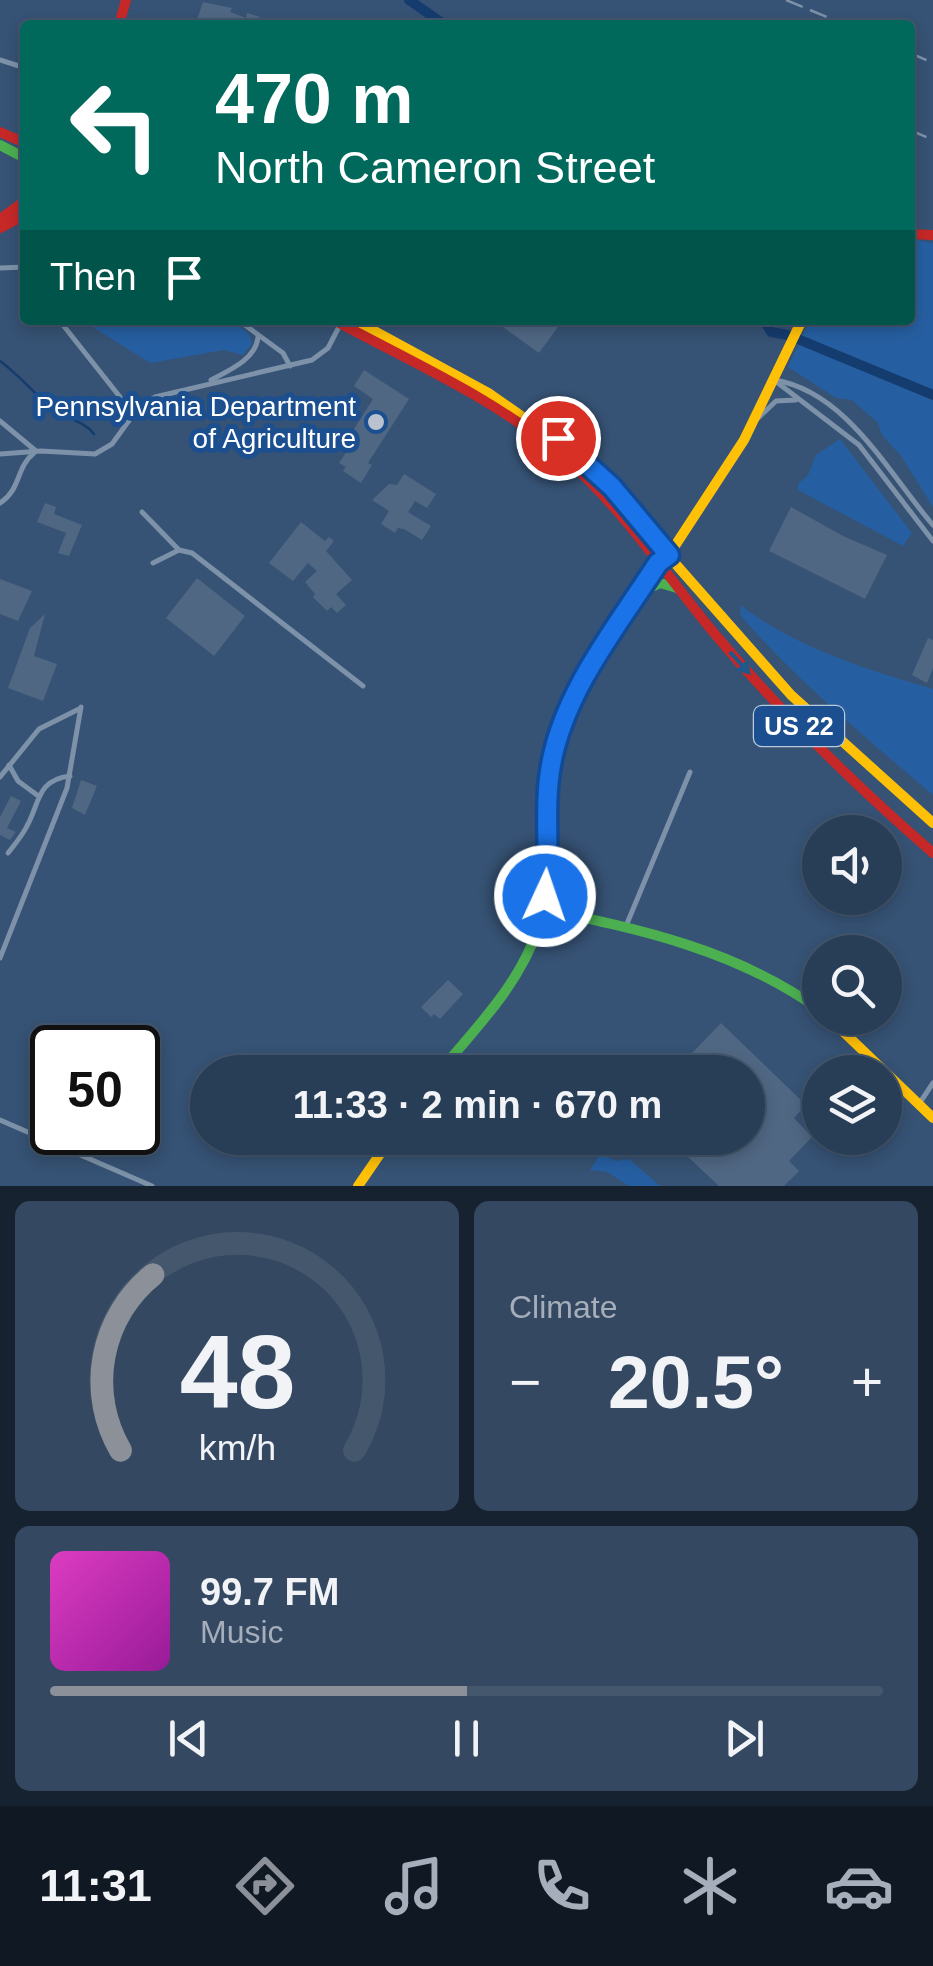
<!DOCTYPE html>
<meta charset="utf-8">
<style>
body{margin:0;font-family:Arial,sans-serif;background:#344961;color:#f1f3f6;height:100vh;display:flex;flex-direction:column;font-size:38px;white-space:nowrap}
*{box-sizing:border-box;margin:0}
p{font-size:32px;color:#a5aeba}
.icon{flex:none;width:55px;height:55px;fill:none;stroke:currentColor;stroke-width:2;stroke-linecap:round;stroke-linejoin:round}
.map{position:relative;height:1186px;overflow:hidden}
.drawer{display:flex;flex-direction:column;gap:15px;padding:15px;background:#162230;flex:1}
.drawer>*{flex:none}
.banner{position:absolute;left:20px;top:20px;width:895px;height:305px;border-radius:10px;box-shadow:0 5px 15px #0003,0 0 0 2px #44576d;background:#00695c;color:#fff;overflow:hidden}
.tools{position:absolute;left:802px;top:815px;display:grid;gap:20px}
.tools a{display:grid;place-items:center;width:100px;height:100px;border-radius:50%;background:#283e57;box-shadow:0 5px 15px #0003,0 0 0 2px #44576d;font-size:50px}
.speed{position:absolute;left:30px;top:1025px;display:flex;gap:20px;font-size:50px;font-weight:700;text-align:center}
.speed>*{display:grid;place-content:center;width:130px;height:130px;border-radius:50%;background:#283e57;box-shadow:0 5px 15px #0003,0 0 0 2px #44576d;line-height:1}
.speed .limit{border:5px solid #111;border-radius:15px;background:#fff;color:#111}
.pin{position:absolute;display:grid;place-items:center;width:85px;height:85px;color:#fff;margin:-42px;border:5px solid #fff;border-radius:50%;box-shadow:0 2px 10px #0007}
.me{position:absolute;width:110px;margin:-55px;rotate:3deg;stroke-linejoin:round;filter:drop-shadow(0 0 8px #0008)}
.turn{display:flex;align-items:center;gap:35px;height:210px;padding:0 30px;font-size:45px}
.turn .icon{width:130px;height:130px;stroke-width:2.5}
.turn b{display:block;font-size:70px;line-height:85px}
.then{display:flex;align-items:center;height:95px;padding:0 30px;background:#0003;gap:20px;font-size:38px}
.big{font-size:75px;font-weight:700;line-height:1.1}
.drawer .tile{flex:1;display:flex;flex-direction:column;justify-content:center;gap:15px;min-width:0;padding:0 35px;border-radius:15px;background:#344961}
.drawer .dial{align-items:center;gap:0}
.dial svg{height:260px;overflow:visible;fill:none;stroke:#44576d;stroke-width:7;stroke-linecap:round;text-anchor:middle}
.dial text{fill:#f1f3f6;stroke:none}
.song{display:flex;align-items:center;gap:30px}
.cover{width:120px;height:120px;border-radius:15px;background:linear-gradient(135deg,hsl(310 70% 55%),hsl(300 70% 35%))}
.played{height:10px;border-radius:5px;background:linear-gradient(90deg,#8c9099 50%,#44576d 50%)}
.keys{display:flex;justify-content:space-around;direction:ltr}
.heat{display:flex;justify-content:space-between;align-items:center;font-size:55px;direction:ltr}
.drawer .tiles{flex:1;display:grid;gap:15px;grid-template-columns:1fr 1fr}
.tile:last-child{grid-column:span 2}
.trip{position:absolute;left:190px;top:1055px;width:575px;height:100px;border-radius:50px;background:#283e57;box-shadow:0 5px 15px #0003,0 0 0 2px #44576d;font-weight:700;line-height:100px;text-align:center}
.dock{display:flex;height:160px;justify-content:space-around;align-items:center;background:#101923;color:#a5aeba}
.dock .icon{width:70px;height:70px}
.dock .on{color:#8c9099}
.dock b{font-size:45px;color:#f1f3f6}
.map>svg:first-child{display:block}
.green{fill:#265fa1}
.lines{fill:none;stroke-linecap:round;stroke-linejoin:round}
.stream{stroke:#153c6e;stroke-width:2.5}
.river{stroke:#153c6e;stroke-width:10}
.building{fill:#506783}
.street{stroke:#7d92a8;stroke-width:5}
.fast{stroke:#4caf50;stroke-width:10}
.slow{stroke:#ffc107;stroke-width:10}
.jam{stroke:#c62828;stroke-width:10}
.rail{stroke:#7e92a7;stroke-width:2.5;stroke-dasharray:18 8;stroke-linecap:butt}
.oneway{fill:#205989}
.route-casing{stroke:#114b97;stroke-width:25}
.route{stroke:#1a73e8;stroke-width:18}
.poi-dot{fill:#b9c2ce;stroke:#1b4f8f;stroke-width:4}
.labels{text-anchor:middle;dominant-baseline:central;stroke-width:10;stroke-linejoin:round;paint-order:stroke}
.shield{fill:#1b4f8f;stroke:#bbcadd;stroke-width:2.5}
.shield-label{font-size:25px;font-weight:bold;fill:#fff}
.poi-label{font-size:28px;fill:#fff;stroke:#1b4f8f;text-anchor:end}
</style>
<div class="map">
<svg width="933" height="1186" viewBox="0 0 933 1186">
<rect width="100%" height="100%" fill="#365274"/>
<!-- green -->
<g class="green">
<polygon points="910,239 933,243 933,507 901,456 882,435 878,423 852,400 836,398 788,367 810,320 910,320"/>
<polygon points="88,320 233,320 249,334 252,344 243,355 224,350 150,363 88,324"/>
<polygon points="840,439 912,533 903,546 798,490 798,484 808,475 816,455"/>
<path d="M740,605C795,647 867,670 933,689V795C866,738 799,683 741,616Z"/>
<polygon points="600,1154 617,1161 629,1159 660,1186 629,1186 607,1172 590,1170"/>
</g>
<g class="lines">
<!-- stream -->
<path class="stream" d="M0,361C20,376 36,395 53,410C66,420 82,419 94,434"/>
<!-- river -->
<g class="river">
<polyline points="409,0 445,25"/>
<polyline points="764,320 771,332 788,335 933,395"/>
</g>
</g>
<!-- building -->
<g class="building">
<polygon points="203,2 232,8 230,12 246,18 247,13 260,17 257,25 195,25"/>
<polygon points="493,320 563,320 539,353"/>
<polygon points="364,370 409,399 368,463 372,465 361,483 343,471 346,467 339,463 349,448 344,445 373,399 354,386"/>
<polygon points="404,474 436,494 427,508 415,501 408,512 431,526 422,540 404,529 398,528 395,533 381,524 389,511 372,500 389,484 397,485"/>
<polygon points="45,503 56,507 54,514 82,525 69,556 58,553 66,533 37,522"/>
<polygon points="791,507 843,536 887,555 865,599 769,551"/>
<polygon points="301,522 325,541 329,537 334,541 326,551 352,580 336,594 346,605 337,613 331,607 327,611 313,597 315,594 305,582 317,571 308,563 293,581 269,563"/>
<polygon points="197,578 245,616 214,656 166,618"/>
<polygon points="0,579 32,591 18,621 0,614"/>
<polygon points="45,614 34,656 57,664 43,701 8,688 30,628"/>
<polygon points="928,638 933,640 933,668 927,683 912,675"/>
<polygon points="81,780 97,786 85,815 72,808"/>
<polygon points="11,796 21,801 7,828 16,832 10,840 0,835 0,817"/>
<polygon points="448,980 463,994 440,1019 434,1014 431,1017 421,1007"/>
<polygon points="721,1023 806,1105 794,1118 812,1137 789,1161 799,1171 784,1186 719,1186 668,1138 748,1138 748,1072 674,1072"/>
</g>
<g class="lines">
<!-- street -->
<g class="street">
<polyline points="0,60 25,68"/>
<polyline points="0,268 25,267"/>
<polyline points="59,320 120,397 130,418"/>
<polyline points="238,320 283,353 290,366"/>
<path d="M211,380C230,370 256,359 258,337"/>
<polyline points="774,380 859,445 933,541"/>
<path d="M774,380C847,391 890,476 933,525"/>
<polyline points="0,421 36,451"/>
<polyline points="755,421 776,401 796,400"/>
<polyline points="0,454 41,451 95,454 112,444 136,411 155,397 312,360 328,348 341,323"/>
<path d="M0,503C21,490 16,467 34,453"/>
<polyline points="142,512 179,550"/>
<polyline points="153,563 179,550 192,553 363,686"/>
<polyline points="9,765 18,781 37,795"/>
<polyline points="0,777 39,729 79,709"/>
<path d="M8,853C15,844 22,836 27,826C40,802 37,780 70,776"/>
<polyline points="626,926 690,772"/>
<polyline points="0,958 67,788 81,707"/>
<polyline points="919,1104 933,1083"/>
<polyline points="0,1120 152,1186"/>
</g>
<!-- fast -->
<g class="fast">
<polyline points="0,145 25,158"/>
<polyline points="639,593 660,583 677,588"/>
<path d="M543,909C643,930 736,950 820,1010"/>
<path d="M439,1072C476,1028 520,984 538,928C552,883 546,838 549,791C553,726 587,671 622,618"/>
</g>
<!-- slow -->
<g class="slow">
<polyline points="354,320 490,394 584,460 791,695 933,823"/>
<polyline points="622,618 658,563 669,555 744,440 802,320"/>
<polyline points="829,1018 933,1118"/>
<polyline points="358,1186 391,1138"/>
</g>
<!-- jam -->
<g class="jam">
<polyline points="119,25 126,0"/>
<polyline points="0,132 25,143"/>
<polyline points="0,219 25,201"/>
<polyline points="0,228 25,215"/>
<polyline points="910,234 933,235"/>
<path d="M334,320C413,363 499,400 567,460C624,510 666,575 714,633C781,713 855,785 933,853"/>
</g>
<!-- rail -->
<g class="rail">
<polyline points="786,0 846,25"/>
<polyline points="910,53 933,63"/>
<polyline points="910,130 933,140"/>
</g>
</g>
<!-- one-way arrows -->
<defs><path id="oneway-solid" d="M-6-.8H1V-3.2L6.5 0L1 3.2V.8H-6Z" transform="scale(2.5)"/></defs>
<use class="oneway" href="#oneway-solid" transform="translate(740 663) rotate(48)"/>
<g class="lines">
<defs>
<path id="route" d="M545,896C551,852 543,808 551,765C564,691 618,625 658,563L669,555L612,487L558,438"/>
</defs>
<!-- route casing -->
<use href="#route" class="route-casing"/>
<!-- route -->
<use href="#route" class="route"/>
</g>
<!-- markers -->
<circle class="poi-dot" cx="376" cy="422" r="10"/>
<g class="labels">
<!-- shield labels -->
<rect class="shield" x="754" y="706" width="90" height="40" rx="8"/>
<g class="shield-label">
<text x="799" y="726">US 22</text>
</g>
<!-- poi labels -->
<g class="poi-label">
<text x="356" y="406">Pennsylvania Department<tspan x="356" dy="32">of Agriculture</tspan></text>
</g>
</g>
</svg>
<div class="tools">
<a><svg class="icon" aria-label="sound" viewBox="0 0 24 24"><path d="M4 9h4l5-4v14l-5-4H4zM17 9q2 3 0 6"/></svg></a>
<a><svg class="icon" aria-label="search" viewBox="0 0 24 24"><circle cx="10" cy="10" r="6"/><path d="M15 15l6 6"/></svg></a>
<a><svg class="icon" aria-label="layers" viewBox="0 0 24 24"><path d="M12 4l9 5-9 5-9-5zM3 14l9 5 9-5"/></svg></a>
</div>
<div class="speed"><div class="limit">50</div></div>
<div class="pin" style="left:558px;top:438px;background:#d93025"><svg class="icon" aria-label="arrive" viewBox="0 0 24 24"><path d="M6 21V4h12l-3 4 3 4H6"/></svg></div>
<svg class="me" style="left:545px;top:896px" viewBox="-20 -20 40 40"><circle r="17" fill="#1a73e8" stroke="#fff" stroke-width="3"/><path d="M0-11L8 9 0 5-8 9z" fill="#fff"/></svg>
<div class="trip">11:33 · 2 min · 670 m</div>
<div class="banner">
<div class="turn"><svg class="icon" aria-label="left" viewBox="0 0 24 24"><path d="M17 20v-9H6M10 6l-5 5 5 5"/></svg><div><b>470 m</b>North Cameron Street</div></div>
<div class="then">Then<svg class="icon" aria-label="arrive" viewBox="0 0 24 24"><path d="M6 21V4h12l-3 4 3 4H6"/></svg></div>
</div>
</div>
<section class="drawer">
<div class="tiles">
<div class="tile dial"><svg viewBox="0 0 100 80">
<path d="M14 69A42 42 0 1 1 86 69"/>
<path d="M14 69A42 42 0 0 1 24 15" stroke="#8c9099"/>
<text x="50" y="56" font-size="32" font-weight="700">48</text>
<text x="50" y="72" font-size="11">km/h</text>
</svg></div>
<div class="tile"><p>Climate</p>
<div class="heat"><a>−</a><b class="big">20.5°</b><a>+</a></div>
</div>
<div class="tile">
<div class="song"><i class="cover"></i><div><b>99.7 FM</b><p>Music</p></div></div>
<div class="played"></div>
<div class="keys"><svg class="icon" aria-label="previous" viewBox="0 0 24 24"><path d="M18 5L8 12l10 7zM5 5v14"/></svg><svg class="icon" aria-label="pause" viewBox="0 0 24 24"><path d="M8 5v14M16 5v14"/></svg><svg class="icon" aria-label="next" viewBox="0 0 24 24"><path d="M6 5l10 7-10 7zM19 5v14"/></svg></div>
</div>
</div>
</section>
<nav class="dock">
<b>11:31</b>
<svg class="icon on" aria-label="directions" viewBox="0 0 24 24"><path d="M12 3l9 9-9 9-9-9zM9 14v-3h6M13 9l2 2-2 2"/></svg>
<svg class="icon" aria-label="music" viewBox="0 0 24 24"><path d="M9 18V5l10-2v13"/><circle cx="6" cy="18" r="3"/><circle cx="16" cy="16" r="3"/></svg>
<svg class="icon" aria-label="phone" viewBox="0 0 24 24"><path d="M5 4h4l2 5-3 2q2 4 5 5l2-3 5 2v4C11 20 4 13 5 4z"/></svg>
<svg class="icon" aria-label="climate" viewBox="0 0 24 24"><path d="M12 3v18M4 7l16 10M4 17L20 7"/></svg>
<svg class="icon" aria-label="car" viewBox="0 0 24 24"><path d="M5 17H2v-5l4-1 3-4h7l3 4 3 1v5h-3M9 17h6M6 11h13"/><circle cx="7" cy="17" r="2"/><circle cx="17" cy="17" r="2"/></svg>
</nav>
